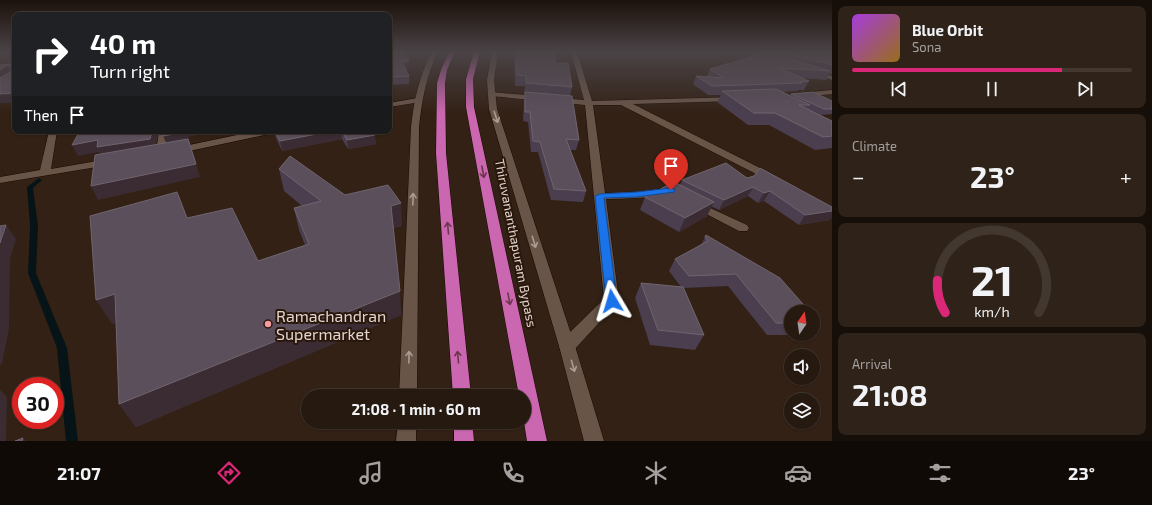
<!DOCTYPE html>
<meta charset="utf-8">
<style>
body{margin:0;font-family:"Exo 2",sans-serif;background:#2e2219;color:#f1f3f6;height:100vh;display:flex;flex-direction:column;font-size:15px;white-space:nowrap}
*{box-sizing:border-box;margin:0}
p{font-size:13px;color:#a4a09f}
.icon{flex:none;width:22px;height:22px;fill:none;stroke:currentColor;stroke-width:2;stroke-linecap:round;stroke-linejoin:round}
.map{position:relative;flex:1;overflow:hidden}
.drawer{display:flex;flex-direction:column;gap:6px;padding:6px;background:#150e09;width:320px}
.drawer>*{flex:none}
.guide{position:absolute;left:12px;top:12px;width:380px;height:122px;border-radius:8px;box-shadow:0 1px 3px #0004,0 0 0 1px #423830;background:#202124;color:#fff;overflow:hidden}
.needle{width:26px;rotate:13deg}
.controls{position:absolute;left:784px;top:305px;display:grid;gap:8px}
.controls a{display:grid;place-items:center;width:36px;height:36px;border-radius:50%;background:#261910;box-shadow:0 1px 3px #0004,0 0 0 1px #423830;font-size:20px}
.speed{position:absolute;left:12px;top:377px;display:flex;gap:8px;font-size:20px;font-weight:700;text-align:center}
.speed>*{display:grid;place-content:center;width:52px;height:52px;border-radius:50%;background:#261910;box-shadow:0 1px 3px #0004,0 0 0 1px #423830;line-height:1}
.speed .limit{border:6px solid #d22;background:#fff;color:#111}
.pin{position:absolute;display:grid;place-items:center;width:34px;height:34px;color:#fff;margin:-41px -17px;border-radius:50% 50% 50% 0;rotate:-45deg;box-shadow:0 0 4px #0007}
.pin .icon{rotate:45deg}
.me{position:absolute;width:44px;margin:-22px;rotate:353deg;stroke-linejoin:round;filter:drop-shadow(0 0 3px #0008)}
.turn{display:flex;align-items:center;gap:14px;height:84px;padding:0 12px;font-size:18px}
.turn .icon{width:52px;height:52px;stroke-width:2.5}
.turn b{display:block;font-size:28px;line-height:34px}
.then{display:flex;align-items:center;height:38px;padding:0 12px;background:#0003;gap:8px;font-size:15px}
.big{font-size:30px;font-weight:700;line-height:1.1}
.drawer .tile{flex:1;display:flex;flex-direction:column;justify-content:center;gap:6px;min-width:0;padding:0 14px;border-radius:8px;background:#2e2219}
.drawer .dial{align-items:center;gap:0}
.dial svg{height:104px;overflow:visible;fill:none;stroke:#423830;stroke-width:7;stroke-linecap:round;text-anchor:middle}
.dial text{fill:#f1f3f6;stroke:none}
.song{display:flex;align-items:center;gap:12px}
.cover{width:48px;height:48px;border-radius:6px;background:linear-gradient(135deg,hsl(280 70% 55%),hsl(40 70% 35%))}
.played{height:4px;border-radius:2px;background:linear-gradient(90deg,#db2777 75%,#423830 75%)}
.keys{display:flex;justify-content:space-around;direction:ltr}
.heat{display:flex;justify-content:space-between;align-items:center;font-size:22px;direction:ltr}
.trip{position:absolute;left:301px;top:389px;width:230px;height:40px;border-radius:20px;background:#261910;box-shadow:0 1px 3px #0004,0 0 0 1px #423830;font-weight:700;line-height:40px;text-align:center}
.tab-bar{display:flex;height:64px;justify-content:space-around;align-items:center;background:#0f0a06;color:#a4a09f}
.tab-bar .icon{width:28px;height:28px}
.tab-bar .on{color:#db2777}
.tab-bar b{font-size:18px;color:#f1f3f6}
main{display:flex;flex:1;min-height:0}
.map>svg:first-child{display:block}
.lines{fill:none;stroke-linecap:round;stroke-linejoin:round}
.stream{fill:#061418;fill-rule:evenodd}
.street-casing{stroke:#1a0a02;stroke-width:1}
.secondary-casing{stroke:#1a0a02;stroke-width:1}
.highway-casing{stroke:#1a0a02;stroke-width:1}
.street{fill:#695548;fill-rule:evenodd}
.secondary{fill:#695548;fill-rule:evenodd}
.highway{fill:#cb67b1;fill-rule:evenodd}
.wall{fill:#4a3e4f}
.shaded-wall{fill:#3a2c32}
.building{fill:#5b4f5c;stroke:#70646e}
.oneway{stroke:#ac9b92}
.oneway2{stroke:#6a374e}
.route{fill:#1a73e8;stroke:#114b97}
.poi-dot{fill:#f49aa1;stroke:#29170c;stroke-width:1.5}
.labels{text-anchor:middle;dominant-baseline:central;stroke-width:4;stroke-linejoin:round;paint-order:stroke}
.street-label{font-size:13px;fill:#e2d5ce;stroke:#29170c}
.near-poi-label{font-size:16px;fill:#e2d5ce;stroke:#29170c;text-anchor:start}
</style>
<main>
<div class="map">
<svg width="832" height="441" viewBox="0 0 832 441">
<rect width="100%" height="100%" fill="#332115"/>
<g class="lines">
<!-- stream -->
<polygon class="stream" points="39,178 42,180 33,188 38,226 36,273 67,348 78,441 66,441 57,348 28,273 30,226 27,187"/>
<defs>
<g id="street">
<path d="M571,52H577L592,101L738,97L739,99L735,101L633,104L776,176L777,178L772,181L768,180L621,105H593L605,193L636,192L668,188L673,191C668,198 617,199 606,199L619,301L573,351L567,353L561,351L559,346L561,341L604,299L585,105L491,96L487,94L491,92L584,100Z"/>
<polygon points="812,70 832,76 832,80 810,73 809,72"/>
<polygon points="832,90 832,94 801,97 797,95 801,93"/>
<polygon points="418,98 422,100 421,102 389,107 389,103"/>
<polygon points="49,131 57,131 51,169 109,159 114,162 109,165 0,183 0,177 40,170"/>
<polygon points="159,131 167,131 166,153 161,156 156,153"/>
<polygon points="256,131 273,131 269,134 175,154 170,151 175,148"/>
<polygon points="695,201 747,225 749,228 747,231 739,231 691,206 689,204 691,202"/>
</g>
<g id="secondary">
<path d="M432,52H438C426,76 422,100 419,127L417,396H399L411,127C414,100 419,76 432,52Z"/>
<polygon points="492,52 498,52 494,80 497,109 575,346 604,441 584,441 559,346 489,109 487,80"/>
<polygon points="398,422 416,422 416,441 396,441"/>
</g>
<g id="highway">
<polygon points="449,52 455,52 447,70 445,83 446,153 471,396 453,396 436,153 437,83 441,70"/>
<polygon points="474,52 480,52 473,79 474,107 547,441 527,441 524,422 524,396 519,396 466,107 466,79"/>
<polygon points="454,422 472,422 474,441 454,441"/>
</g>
</defs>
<!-- street casing -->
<use href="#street" class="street-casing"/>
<!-- secondary casing -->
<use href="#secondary" class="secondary-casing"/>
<!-- highway casing -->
<use href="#highway" class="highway-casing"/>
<!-- street -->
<use href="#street" class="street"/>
<!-- secondary -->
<use href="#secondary" class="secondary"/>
<!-- highway -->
<use href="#highway" class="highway"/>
</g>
<!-- wall -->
<g class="wall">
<polygon points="389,52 409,61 409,69 405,69 409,76 409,84 389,85"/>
<polygon points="515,52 555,63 572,87 570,96 579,140 576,150 570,150 586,191 583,202 551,200 538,152 531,152 528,122 523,121 524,101 525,93 524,93 525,86 515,86 514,57"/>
<polygon points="750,52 832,52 832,74 829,74 826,80 803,78 809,81 804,90 798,90 797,91 782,92 790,96 791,94 832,101 832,114 821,115 808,109 832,121 832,148 815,150 769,125 748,125 717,102 721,95 708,95 693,84 696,76 707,76 710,69 759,54"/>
<polygon points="15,58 15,102 0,103 0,65 11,64"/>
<polygon points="273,131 373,131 376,144 348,149 342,139 282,151"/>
<polygon points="279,169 345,195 402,226 393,228 401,315 136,427 119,404 116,322 112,324 187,218 258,261 305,245 299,230 294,208 302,206 284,191"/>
<polygon points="747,178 830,220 799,225 764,201 758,203 748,196 719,210 711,206 707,216 679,232 640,210 645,197 680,185 682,180"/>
<polygon points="705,237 791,312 791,334 810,334 810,335 767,335 728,286 684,288 704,335 695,350 650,345 635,298 641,283 681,287 669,271 675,259 701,245"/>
<polygon points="813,315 820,323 813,331"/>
</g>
<!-- shaded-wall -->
<g class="shaded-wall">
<polygon points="409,61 409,69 402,69 402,62"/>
<polygon points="7,65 11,73 0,81 0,70"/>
<polygon points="15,93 15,102 0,103 0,94"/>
<polygon points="152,131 159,131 155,150 102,158 99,152 78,156 72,145"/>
<polygon points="186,131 206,131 207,133 188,137 200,177 98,200 91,186 168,147 163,136"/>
<polygon points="333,131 341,131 342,139 282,151 280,141"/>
<polygon points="375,135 376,144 348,149 347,140"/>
<polygon points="753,187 748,196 719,210 724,200"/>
<polygon points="770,191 764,201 758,203 764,193"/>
<polygon points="714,202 707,216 679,232 685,218"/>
<polygon points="401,203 402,226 392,228 391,206"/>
<polygon points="832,211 832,217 830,220 799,225 805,215"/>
<polygon points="6,225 16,239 10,259 9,328 2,364 0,365 0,243"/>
<polygon points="400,291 401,315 136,427 119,404"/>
<polygon points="115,294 130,318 112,324 96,300"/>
<polygon points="0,390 7,397 6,441 0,441"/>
<polygon points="23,438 26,441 22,441"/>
</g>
<!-- building -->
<g class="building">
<polygon points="389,52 402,52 409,61 402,62 409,76 389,77"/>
<polygon points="516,52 555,52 555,63 568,63 572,87 526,83 526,76 517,75"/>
<polygon points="767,52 832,52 832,65 794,55 792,57 793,60 830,71 779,68 809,81 800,82 802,83 712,86 696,76 724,78 710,69"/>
<polygon points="12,58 15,58 15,93 0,94 0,78 11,72 12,65 7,65 0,70 0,65 11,64"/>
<polygon points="776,89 810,105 799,105 832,121 832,136 823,137 775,113 754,113 722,91"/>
<polygon points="525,92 572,96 579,140 566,139 586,191 554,189 540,142 533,141 530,112 525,112"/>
<polygon points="813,92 832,101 832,108 830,108 832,109 824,109 791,94"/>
<polygon points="80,131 152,131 150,139 97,147 98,140 72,145"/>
<polygon points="164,131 186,131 186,132 163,136"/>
<polygon points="275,131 333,131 280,141"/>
<polygon points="342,131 373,131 375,135 347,140"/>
<polygon points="188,139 196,164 91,186 95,155"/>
<polygon points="290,156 345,195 388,185 401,203 391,206 400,291 119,404 115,294 96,300 90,216 177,192 187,218 232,208 258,261 309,244 294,208 321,201 279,169"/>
<polygon points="726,163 747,178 754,176 760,168 832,207 832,211 805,215 770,191 764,193 753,187 724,200 682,180"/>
<polygon points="674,182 714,202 685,218 645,197"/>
<polygon points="6,225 0,243 0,226"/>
<polygon points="706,235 780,278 810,312 791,312 791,323 776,323 736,274 689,276 675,259 708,241 705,237"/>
<polygon points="641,283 683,287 704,335 658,330"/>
<polygon points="813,315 820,323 813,323"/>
<polygon points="23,438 22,441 15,441"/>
</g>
<!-- one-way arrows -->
<defs><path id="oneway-shaft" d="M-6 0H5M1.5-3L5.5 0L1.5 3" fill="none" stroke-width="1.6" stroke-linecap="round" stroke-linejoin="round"/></defs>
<g class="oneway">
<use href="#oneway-shaft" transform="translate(496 117) rotate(72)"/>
<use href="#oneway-shaft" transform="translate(413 199) rotate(-88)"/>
<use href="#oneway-shaft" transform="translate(534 242) rotate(73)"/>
<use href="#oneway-shaft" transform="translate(409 357) rotate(-89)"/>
<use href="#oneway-shaft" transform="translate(573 366) rotate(74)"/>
</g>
<g class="oneway2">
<use href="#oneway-shaft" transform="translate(483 172) rotate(79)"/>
<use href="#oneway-shaft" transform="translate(448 228) rotate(-95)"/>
<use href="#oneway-shaft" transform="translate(509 299) rotate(79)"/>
<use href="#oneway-shaft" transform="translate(458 357) rotate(-95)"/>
</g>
<!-- sky -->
<linearGradient id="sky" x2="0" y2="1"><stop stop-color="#1c120c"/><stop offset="0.46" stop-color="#4a4346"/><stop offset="1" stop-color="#4a4346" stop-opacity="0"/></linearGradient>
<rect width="832" height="113" fill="url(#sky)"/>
<!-- route -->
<polygon class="route" points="671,188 674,189 675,190 674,192 636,197 604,198 617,301 616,304 612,305 608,304 606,301 595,196 600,194 636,192"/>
<!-- markers -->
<circle class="poi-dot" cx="268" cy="324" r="4"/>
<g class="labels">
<!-- street labels -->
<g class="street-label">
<text transform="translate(516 243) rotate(79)">Thiruvananthapuram Bypass</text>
</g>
<!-- near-poi labels -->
<g class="near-poi-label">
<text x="276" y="315">Ramachandran<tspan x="276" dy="18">Supermarket</tspan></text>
</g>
</g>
</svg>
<div class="controls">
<a><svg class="needle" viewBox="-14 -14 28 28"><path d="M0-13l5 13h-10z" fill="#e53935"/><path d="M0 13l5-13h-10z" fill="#a4a09f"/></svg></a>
<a><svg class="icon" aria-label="sound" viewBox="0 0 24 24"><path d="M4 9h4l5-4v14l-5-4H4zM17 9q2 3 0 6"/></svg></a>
<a><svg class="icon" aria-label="layers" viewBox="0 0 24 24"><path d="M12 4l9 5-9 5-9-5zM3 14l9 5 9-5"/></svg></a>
</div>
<div class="speed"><div class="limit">30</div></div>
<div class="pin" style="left:671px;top:190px;background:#d93025"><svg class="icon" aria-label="arrive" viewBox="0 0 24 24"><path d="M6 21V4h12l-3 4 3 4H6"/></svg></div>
<svg class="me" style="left:612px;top:301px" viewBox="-20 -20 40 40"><path d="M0-17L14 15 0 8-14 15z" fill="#1a73e8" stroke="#fff" stroke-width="4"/></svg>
<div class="trip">21:08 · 1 min · 60 m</div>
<div class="guide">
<div class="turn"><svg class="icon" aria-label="right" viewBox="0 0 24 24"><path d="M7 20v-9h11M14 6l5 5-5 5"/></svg><div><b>40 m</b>Turn right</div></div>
<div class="then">Then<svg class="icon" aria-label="arrive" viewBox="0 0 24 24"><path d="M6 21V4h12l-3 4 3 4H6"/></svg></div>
</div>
</div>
<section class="drawer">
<div class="tile">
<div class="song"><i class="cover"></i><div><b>Blue Orbit</b><p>Sona</p></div></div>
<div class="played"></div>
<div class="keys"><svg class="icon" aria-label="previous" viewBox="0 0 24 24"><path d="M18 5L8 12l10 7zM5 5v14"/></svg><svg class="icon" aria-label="pause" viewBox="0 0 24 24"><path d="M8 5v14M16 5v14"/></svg><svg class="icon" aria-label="next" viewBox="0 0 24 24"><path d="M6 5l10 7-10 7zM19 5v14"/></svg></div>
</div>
<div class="tile"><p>Climate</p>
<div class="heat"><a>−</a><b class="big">23°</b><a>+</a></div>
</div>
<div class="tile dial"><svg viewBox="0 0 100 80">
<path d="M14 69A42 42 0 1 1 86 69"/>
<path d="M14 69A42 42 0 0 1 8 44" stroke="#db2777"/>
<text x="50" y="56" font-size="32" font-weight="700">21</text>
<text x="50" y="72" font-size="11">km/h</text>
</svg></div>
<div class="tile"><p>Arrival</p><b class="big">21:08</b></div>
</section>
</main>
<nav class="tab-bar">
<b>21:07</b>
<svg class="icon on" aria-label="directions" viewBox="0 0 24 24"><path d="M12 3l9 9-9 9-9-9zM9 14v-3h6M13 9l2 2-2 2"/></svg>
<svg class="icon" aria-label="music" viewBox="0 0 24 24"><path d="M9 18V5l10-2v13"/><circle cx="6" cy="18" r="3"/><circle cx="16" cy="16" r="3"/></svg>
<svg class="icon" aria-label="phone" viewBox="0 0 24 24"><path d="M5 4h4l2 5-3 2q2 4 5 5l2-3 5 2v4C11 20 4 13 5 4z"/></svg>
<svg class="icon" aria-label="climate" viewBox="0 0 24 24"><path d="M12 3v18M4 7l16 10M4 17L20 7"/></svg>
<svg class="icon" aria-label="car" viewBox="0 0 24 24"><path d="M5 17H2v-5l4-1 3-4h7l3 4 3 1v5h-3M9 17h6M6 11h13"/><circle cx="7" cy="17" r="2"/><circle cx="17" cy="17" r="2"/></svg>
<svg class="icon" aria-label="filters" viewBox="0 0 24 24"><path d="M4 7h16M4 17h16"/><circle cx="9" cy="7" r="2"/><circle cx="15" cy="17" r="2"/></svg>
<b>23°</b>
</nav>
